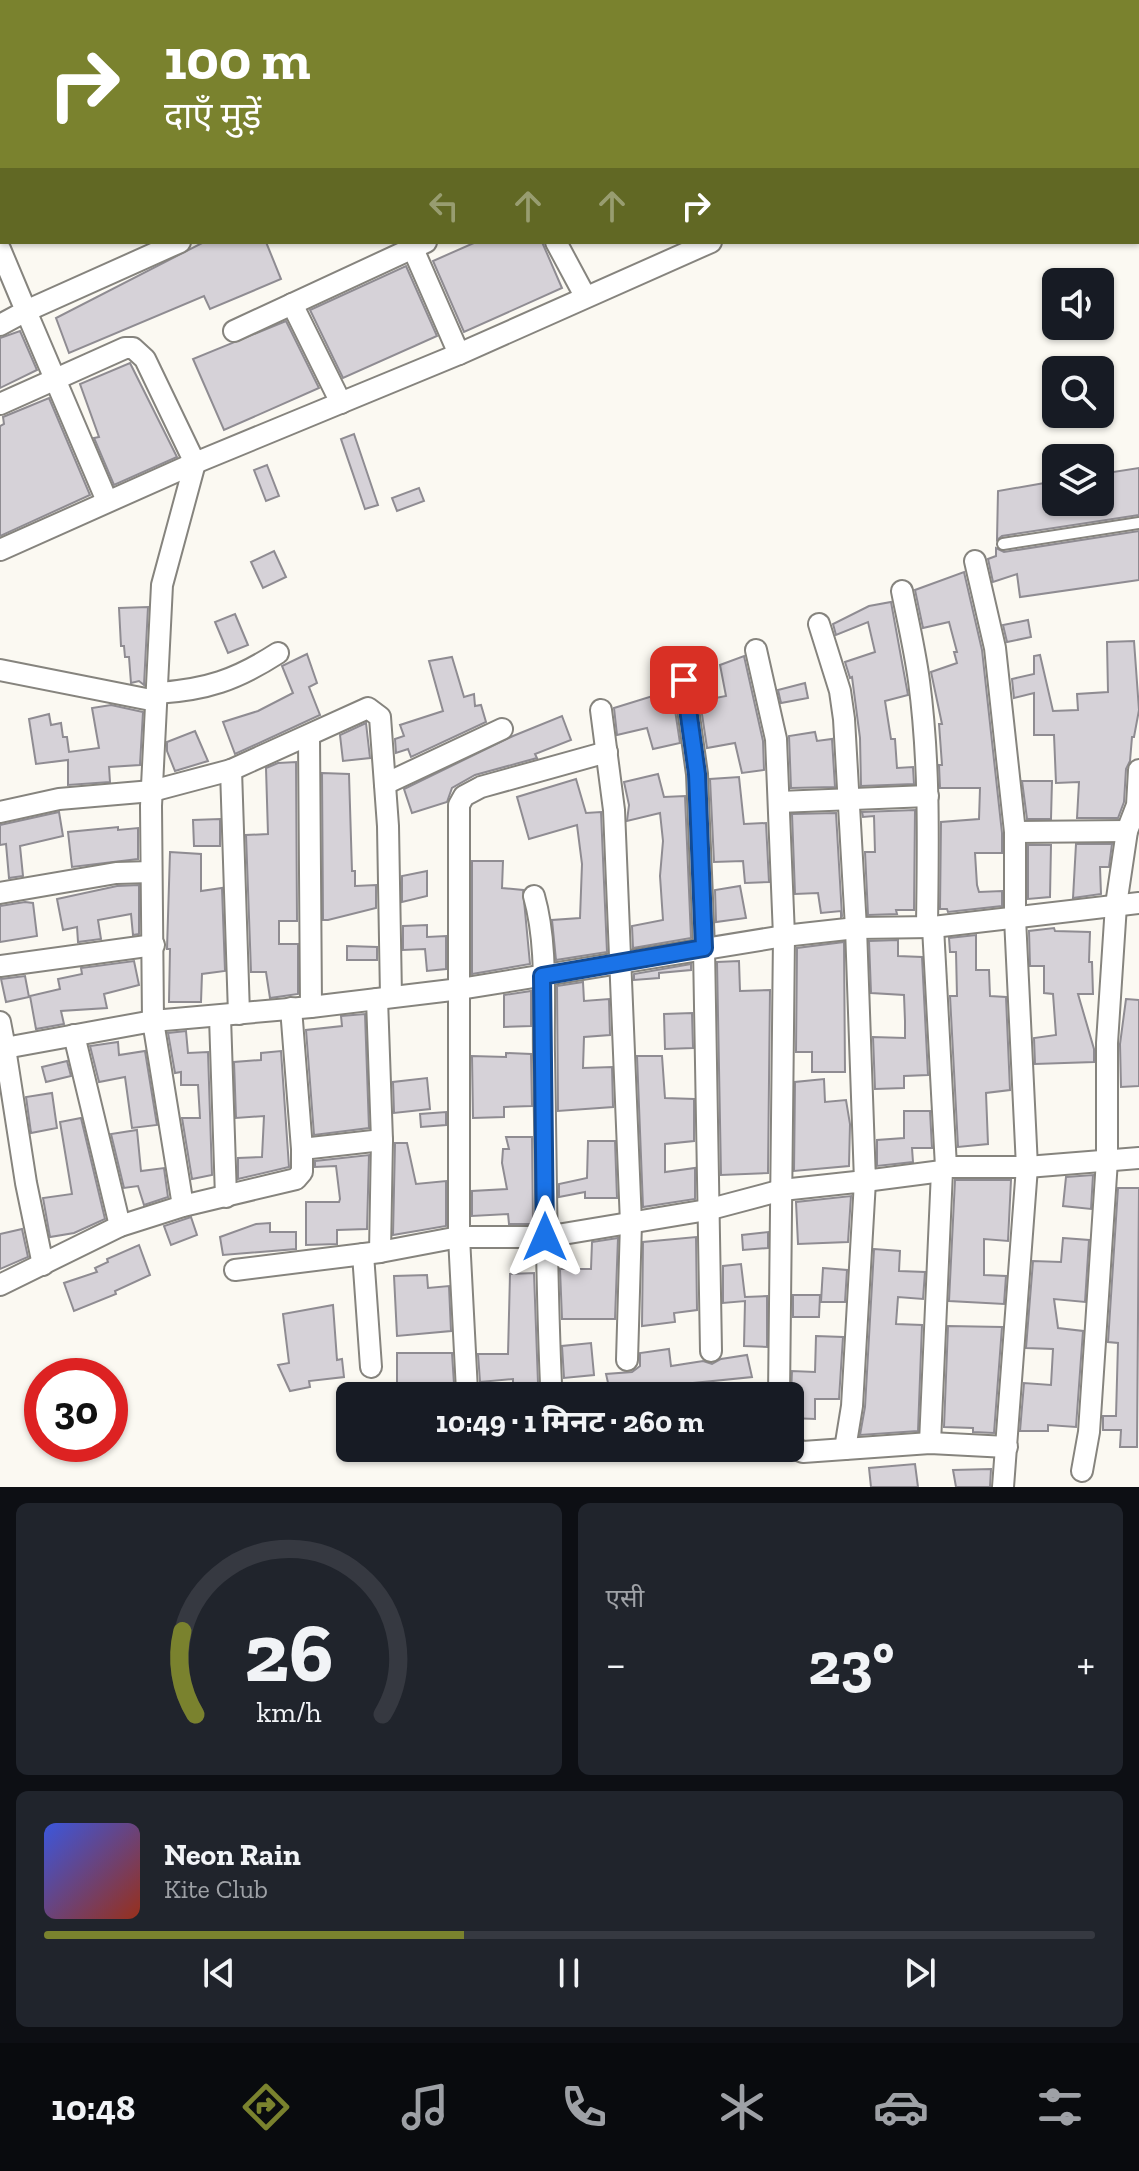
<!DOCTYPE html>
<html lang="hi">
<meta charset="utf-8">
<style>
body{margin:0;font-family:"Zilla Slab","Noto Sans Devanagari",serif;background:#20242c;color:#f1f3f6;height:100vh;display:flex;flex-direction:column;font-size:30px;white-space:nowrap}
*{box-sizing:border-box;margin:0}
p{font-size:26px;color:#9ea1a6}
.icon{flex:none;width:44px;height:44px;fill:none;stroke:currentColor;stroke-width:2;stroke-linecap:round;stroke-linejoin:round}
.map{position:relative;height:1487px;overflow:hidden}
.panel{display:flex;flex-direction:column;gap:16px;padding:16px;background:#0d0f14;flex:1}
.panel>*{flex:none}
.banner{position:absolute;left:0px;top:0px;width:1140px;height:244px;box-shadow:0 2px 6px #0004;background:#7a822e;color:#fff;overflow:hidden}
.buttons{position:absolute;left:1042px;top:268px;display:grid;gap:16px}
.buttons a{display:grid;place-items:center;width:72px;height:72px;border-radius:12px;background:#171b24;box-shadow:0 2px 6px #0004;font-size:40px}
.speed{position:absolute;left:24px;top:1358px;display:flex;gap:16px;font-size:40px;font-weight:700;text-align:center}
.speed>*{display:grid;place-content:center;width:104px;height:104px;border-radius:50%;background:#171b24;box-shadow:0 2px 6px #0004;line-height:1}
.speed .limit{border:12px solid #d22;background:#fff;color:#111}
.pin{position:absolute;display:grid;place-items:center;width:68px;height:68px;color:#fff;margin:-34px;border-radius:16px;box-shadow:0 4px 12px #0006}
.me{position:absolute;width:88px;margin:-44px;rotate:0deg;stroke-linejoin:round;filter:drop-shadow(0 0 6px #0008)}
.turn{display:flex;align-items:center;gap:28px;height:168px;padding:0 32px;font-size:36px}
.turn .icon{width:104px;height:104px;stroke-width:2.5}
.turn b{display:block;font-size:56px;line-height:68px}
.lanes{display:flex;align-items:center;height:76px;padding:0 32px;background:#0003;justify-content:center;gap:40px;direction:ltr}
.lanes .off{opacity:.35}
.big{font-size:60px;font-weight:700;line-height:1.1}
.panel .tile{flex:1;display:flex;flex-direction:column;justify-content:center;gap:12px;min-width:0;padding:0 28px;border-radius:12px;background:#20242c}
.panel .dial{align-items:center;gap:0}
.dial svg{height:208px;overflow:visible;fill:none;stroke:#363941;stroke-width:7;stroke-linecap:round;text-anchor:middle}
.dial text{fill:#f1f3f6;stroke:none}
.song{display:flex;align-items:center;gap:24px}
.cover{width:96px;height:96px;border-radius:12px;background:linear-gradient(135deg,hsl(230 70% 55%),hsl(10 70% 35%))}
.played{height:8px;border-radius:4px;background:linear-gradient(90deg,#7a822e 40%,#363941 40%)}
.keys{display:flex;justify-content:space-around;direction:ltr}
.heat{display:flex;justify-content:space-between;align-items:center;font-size:44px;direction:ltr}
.panel .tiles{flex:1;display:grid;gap:16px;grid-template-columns:1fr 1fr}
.tile:last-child{grid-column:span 2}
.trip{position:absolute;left:336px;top:1382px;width:468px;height:80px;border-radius:12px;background:#171b24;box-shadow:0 2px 6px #0004;font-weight:700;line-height:80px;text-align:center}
.tabs{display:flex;height:128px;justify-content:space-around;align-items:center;background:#090b0e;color:#9ea1a6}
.tabs .icon{width:56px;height:56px}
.tabs .current{color:#7a822e}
.tabs b{font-size:36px;color:#f1f3f6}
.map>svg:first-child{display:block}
.building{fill:#d6d2d8;stroke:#8f8c92;stroke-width:2}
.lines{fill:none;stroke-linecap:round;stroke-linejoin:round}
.lane-casing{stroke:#86847e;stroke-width:14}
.street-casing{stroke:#86847e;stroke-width:24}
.lane{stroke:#fff;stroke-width:10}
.street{stroke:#fff;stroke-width:20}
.route-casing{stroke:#114b97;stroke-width:20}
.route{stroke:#1a73e8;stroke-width:14}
</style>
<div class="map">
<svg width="1139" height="1487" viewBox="0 0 1139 1487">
<rect width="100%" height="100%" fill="#fbf9f2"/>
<!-- building -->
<g class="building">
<polygon points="204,242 266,242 281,279 210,309 204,296 69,353 56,318"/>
<polygon points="476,242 542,242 562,288 464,332 433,261"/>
<polygon points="406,266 437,336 343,378 310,310"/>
<polygon points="286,321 319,388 224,430 193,359"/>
<polygon points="20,331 37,370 0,388 0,338"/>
<polygon points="130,363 177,457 114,485 94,438 99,437 80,384"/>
<polygon points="49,398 90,495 0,536 0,426 4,424 3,417"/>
<polygon points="354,434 378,505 365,509 341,439"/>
<polygon points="267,465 279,496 266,501 254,470"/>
<polygon points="1139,468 1139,515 1002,536 997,540 998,491 1056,481 1056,502 1100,502 1100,474"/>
<polygon points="419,488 424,501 397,511 392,498"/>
<polygon points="1139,531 1139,580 1020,597 1017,574 993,582 988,559 996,556 996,548 1004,552"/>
<polygon points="274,551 286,577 263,588 251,562"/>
<polygon points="964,572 982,650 1002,833 1002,853 975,853 977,885 979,892 1002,891 1002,906 948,912 947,909 940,909 941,822 979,819 980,788 940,788 939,765 942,765 939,724 942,724 931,672 957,663 954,652 957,652 949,622 923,628 915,590"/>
<polygon points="891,602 908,695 885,701 891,739 895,739 897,768 913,767 914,784 861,786 860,738 852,677 850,678 845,662 875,652 868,622 836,635 833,624 869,606"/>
<polygon points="148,607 144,685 139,681 131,683 129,657 125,657 124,646 121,646 119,608"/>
<polygon points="235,614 248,645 228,653 215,622"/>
<polygon points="1028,620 1031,637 1007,642 1003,625"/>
<polygon points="1134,641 1139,710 1134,737 1132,737 1130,761 1126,769 1124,802 1118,818 1077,818 1079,782 1056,783 1054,735 1034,735 1034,693 1014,698 1012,679 1034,674 1034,656 1040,655 1053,711 1078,710 1077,694 1108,692 1107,642"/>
<polygon points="307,654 317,683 309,687 320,715 235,754 223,722 258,711 293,693 282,666"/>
<polygon points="744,656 763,741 764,770 742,773 735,743 707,748 700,701 726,696 720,665"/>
<polygon points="452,657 464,697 474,694 475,706 481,705 486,722 411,757 408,749 396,753 395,739 404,736 400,725 443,711 429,661"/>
<polygon points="805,683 808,698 781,703 778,690"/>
<polygon points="672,690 680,743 653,749 647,728 617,735 614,708"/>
<polygon points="111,705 143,712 140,765 109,767 110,782 68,785 68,760 36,764 29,719 49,714 51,725 61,723 63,737 67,737 69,752 99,748 92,708"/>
<polygon points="562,716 571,740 535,754 537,758 475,775 452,788 447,802 412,813 404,789 513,736"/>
<polygon points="366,723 370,758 343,761 340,735"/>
<polygon points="195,731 208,761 175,771 167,751 167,742"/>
<polygon points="815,732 817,741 832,739 835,787 791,788 789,736"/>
<polygon points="296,762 297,921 279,921 279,944 298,944 298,994 270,998 266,972 251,972 246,835 268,834 266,768 278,763"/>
<polygon points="322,773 349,774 352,871 355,871 355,886 376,885 376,908 328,920 323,920"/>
<polygon points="658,774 664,797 685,796 691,938 633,948 632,926 663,920 660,876 663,841 660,813 627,821 629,805 624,782"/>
<polygon points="739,777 744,824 766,823 769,882 745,883 743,861 714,862 710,779"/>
<polygon points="576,779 586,813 601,812 607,952 556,960 552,920 580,918 582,864 577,825 529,839 517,797"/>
<polygon points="1022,781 1052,781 1051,819 1027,819"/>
<polygon points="915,810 914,910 896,910 897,914 868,915 865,852 875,852 874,816 863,817 862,812"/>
<polygon points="59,812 63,836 20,846 23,876 9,878 6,844 0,845 0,825"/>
<polygon points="836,813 842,916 841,917 841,911 821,913 818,893 795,894 792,814"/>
<polygon points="220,819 220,846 194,846 193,820"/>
<polygon points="118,827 118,830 138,828 138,859 72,867 68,832"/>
<polygon points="1076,844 1112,844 1109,867 1100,867 1101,894 1073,898"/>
<polygon points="1028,845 1051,845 1050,897 1028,899"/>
<polygon points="170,852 201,854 201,891 222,888 225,971 202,974 201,1002 169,1002 170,949 167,949"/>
<polygon points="472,861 503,861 502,888 523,890 530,964 472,974"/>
<polygon points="427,871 427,896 402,902 402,876"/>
<polygon points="139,885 139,934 133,935 131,914 98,920 101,939 78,942 77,927 63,930 57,899 117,886"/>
<polygon points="740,886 746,918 716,922 715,890"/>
<polygon points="25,902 33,903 37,936 0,942 0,906"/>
<polygon points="427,925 427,937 446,936 446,969 427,971 425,949 403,950 403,926"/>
<polygon points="1054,928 1055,931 1090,932 1089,962 1092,962 1093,994 1078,994 1094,1049 1094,1062 1035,1064 1034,1038 1056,1035 1053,994 1044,993 1044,966 1030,966 1029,931"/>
<polygon points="976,935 976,970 989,970 990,996 1006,997 1010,1090 986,1093 988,1144 958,1147 950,996 957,996 956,952 950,952 949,938"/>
<polygon points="898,940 898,956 922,957 928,1075 904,1076 904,1088 875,1089 873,1037 905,1038 905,1021 904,995 871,993 869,941"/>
<polygon points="844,942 845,1072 812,1072 812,1052 796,1052 797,948"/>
<polygon points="347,946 377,947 377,960 347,960"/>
<polygon points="134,961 139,985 104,994 107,1008 61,1011 64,1024 36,1029 30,996 60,989 58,979 82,974 81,968"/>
<polygon points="739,961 740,991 770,990 768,1173 721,1175 717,962"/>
<polygon points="691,964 691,970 659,973 659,978 634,980 634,974"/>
<polygon points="25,976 29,997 6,1002 1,979"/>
<polygon points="583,982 584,1001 609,999 610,1035 584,1037 583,1068 612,1067 613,1107 558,1111 557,986"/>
<polygon points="531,991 531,1026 504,1027 504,995"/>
<polygon points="1126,999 1139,1000 1139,1086 1121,1087 1120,1044"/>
<polygon points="692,1013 693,1048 665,1049 664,1014"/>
<polygon points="365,1014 369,1128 314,1135 306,1030 342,1026 341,1016"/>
<polygon points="186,1031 188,1053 208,1052 212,1175 192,1179 182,1118 200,1118 198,1085 181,1085 181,1072 175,1073 168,1033"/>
<polygon points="118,1042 119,1055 145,1051 157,1125 132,1128 125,1077 99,1082 90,1046"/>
<polygon points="281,1051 289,1167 238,1179 238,1158 262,1157 264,1116 236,1118 234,1062 261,1060 261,1053"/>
<polygon points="506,1053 531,1054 532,1106 504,1107 504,1117 473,1118 472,1056 506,1057"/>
<polygon points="637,1056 662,1056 665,1098 694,1099 694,1141 665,1144 665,1172 695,1168 695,1199 643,1207"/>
<polygon points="67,1061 71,1076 46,1082 42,1067"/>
<polygon points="427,1078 430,1109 394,1113 393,1082"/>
<polygon points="824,1079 825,1102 846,1100 850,1124 849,1166 794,1171 795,1082"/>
<polygon points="52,1093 57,1128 31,1133 26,1097"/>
<polygon points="904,1111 930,1111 932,1148 912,1148 913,1162 877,1166 877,1140 904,1138"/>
<polygon points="446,1112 446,1125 421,1127 420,1114"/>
<polygon points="81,1118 105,1219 74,1233 50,1237 43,1198 72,1194 60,1122"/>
<polygon points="137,1130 141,1171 164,1168 168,1197 144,1205 138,1186 124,1188 111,1134"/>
<polygon points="506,1137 532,1137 533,1224 509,1224 508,1214 472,1216 472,1191 507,1189 502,1163 503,1149 509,1149"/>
<polygon points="588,1141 615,1141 617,1198 585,1198 585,1192 559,1197 559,1184 587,1178"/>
<polygon points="395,1143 407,1143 416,1184 446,1181 446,1226 393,1235"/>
<polygon points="369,1155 367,1229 337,1230 337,1244 306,1245 306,1202 339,1202 340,1199 336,1166 315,1167 315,1161"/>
<polygon points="1093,1175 1091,1209 1063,1206 1066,1177"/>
<polygon points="955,1180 1011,1180 1008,1241 984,1239 984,1275 1006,1276 1004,1304 949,1301"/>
<polygon points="1118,1188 1139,1188 1137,1447 1120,1447 1121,1430 1103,1430 1103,1416 1116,1416 1118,1343 1108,1342"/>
<polygon points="851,1196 848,1242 798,1244 796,1202"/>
<polygon points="191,1217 197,1235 171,1245 164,1226"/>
<polygon points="270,1223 270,1232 296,1232 296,1249 223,1255 220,1237 256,1224"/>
<polygon points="22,1229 28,1257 0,1269 0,1234"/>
<polygon points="768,1232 768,1248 743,1250 742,1235"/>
<polygon points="696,1237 697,1310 674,1313 675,1322 642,1326 643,1242"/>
<polygon points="618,1238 615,1319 562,1319 560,1269 591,1269 592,1242"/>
<polygon points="1063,1238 1089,1240 1085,1302 1054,1299 1058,1328 1083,1331 1076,1427 1048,1425 1048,1431 1020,1431 1024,1383 1051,1385 1053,1349 1026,1348 1033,1261 1061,1262"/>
<polygon points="139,1245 150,1275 115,1291 116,1294 74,1311 64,1283 97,1272 95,1268 108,1262 107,1259"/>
<polygon points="874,1249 900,1251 899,1271 925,1272 923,1299 898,1297 896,1324 922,1325 918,1431 860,1435 865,1407"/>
<polygon points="741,1264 745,1297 767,1296 767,1347 744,1346 745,1301 723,1303 723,1266"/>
<polygon points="823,1268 847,1270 845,1302 821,1302"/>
<polygon points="534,1273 538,1383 513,1385 513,1379 480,1382 478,1354 508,1354 510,1274"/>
<polygon points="427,1275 428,1288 449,1286 451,1331 397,1336 394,1276"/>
<polygon points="793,1295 820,1295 819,1317 793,1317"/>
<polygon points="333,1305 337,1360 342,1359 344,1377 309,1381 310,1387 290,1391 278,1365 289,1363 283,1314"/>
<polygon points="948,1326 1002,1327 994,1433 973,1432 973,1428 944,1427"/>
<polygon points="816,1336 843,1337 839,1399 815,1399 815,1419 790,1418 792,1371 815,1372"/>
<polygon points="591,1343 594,1375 564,1378 562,1346"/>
<polygon points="669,1349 671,1366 703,1361 712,1364 721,1359 747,1355 752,1377 674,1385 675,1396 611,1396 606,1374 632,1372 640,1366 640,1353"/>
<polygon points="397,1353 452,1353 454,1384 397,1383"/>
<polygon points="915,1464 918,1487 871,1487 869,1468"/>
<polygon points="991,1469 990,1487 956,1487 953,1470"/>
</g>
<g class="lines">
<defs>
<polyline id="lane" points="1003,544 1139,523"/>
<g id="street">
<polyline points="309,0 309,2"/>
<polyline points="433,0 434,2"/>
<polyline points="551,0 551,2"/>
<polyline points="881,0 882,2"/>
<polyline points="994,0 995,2"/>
<polyline points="160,2 165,0"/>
<polyline points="668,2 673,0"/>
<polyline points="923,2 928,0"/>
<polyline points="1138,7 1139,12"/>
<polyline points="0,46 2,46"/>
<polyline points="1138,47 1139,47"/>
<polyline points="0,88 2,87"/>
<polyline points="0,212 2,211"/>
<polyline points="410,242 459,354"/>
<polyline points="556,242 585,296"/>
<polyline points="0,249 26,311 0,325"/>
<polyline points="292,304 341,403"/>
<polyline points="234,331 426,242"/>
<polyline points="0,404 125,348 133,348 145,359 195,463 162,585 151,806 153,1021 311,1007 460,989 784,936 856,928 933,927 1139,903"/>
<polyline points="107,501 26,311 180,242"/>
<polyline points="0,550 195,463 459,354 711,242"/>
<polyline points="975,561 995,648 1015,832 1015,918 1027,1167 1003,1487"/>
<path d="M902,591C908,621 915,651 919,681C930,763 928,845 927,926"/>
<polyline points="819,624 840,691 844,719 856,928 865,1181 942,1171 946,1167 1027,1167 1139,1158"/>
<polyline points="756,650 776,739 784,936 779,1396"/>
<polyline points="0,670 156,701"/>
<polyline points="684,680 697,774 704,948 711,1351"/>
<path d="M157,693C206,690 236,680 278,653"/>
<polyline points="601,710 614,810 631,1223 627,1360"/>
<polyline points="309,737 311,1007"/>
<polyline points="231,770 239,1014"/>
<polyline points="385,784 502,729"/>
<polyline points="779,802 928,796"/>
<polyline points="0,812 59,799 152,791 231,770 368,708 380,717 388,826 391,997"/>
<polyline points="1015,832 1127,831"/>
<polyline points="0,893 116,873 151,872"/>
<path d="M534,896C548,945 543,1003 544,1054C546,1164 546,1274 551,1384"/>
<polyline points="933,927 946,1167"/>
<polyline points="0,966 154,945"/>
<polyline points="377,999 382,1140 380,1252"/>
<polyline points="220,1017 226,1197"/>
<polyline points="0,1022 5,1048 153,1021 183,1206"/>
<polyline points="74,1035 120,1226"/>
<polyline points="0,1049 5,1048 26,1183 43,1265"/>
<polyline points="302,1149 382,1140"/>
<polyline points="363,1254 371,1367"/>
<polyline points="235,1270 380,1252 459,1237 545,1237 707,1210 782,1190 865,1181 852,1406 845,1449"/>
<polyline points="0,1285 120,1226 183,1206 296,1179 302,1172 302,1149 291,1008"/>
<polyline points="467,1391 459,1237 459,805 464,796 481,787 607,752"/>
<polyline points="930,1443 942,1171"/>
<polyline points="790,1447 803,1452 930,1443 1007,1447"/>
<polyline points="1082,1471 1089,1432 1107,1160 1107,1043 1116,905 1127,831 1137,805 1139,770"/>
</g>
</defs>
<!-- lane casing -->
<use href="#lane" class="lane-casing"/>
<!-- street casing -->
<use href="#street" class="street-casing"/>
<!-- lane -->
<use href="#lane" class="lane"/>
<!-- street -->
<use href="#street" class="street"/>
</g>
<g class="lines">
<defs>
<polyline id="route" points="545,1237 542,976 704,948 697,774 684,680"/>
</defs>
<!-- route casing -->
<use href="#route" class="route-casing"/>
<!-- route -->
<use href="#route" class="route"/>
</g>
</svg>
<div class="buttons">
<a><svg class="icon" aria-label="sound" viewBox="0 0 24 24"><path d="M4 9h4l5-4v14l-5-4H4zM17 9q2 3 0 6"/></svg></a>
<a><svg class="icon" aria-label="search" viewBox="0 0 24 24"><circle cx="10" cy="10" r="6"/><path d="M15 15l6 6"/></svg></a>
<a><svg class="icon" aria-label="layers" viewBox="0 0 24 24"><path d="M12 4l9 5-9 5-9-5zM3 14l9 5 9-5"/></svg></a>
</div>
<div class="speed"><div class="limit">30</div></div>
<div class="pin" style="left:684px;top:680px;background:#d93025"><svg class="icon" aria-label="arrive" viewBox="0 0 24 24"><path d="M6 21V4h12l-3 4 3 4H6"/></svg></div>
<svg class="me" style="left:545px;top:1237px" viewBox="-20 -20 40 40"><path d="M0-17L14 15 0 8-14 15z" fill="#1a73e8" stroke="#fff" stroke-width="4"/></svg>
<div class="trip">10:49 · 1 मिनट · 260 m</div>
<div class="banner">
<div class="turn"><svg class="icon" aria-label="right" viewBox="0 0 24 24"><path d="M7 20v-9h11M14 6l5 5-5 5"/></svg><div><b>100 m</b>दाएँ मुड़ें</div></div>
<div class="lanes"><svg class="icon off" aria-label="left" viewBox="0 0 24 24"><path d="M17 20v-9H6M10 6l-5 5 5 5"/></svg><svg class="icon off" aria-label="ahead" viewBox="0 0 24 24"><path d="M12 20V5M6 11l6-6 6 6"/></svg><svg class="icon off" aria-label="ahead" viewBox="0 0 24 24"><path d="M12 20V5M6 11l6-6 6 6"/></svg><svg class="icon" aria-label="right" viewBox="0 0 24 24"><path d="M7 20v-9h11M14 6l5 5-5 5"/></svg></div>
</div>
</div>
<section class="panel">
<div class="tiles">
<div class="tile dial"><svg viewBox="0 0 100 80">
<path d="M14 69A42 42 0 1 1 86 69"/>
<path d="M14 69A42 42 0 0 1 9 37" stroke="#7a822e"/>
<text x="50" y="56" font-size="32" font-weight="700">26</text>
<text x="50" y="72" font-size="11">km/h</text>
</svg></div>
<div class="tile"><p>एसी</p>
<div class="heat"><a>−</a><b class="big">23°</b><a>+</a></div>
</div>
<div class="tile">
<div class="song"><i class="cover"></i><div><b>Neon Rain</b><p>Kite Club</p></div></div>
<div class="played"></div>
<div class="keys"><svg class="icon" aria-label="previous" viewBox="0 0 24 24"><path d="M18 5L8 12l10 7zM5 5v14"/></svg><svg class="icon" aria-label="pause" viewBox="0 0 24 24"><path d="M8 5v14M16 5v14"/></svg><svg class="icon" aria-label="next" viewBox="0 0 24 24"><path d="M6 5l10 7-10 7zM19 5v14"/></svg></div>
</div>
</div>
</section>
<nav class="tabs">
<b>10:48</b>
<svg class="icon current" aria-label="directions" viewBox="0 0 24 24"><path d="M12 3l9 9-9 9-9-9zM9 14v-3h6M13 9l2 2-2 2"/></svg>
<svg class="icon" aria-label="music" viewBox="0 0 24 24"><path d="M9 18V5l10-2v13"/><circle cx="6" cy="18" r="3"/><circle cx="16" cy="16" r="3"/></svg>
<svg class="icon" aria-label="phone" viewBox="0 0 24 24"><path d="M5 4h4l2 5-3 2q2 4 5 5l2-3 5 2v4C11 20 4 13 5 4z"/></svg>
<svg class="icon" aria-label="climate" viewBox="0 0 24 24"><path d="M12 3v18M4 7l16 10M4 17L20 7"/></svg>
<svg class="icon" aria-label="car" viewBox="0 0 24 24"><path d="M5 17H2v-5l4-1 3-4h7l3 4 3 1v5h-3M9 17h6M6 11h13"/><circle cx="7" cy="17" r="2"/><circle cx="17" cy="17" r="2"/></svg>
<svg class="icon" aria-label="filters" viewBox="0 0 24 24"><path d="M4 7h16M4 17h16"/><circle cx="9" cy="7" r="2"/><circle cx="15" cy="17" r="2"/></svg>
</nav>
